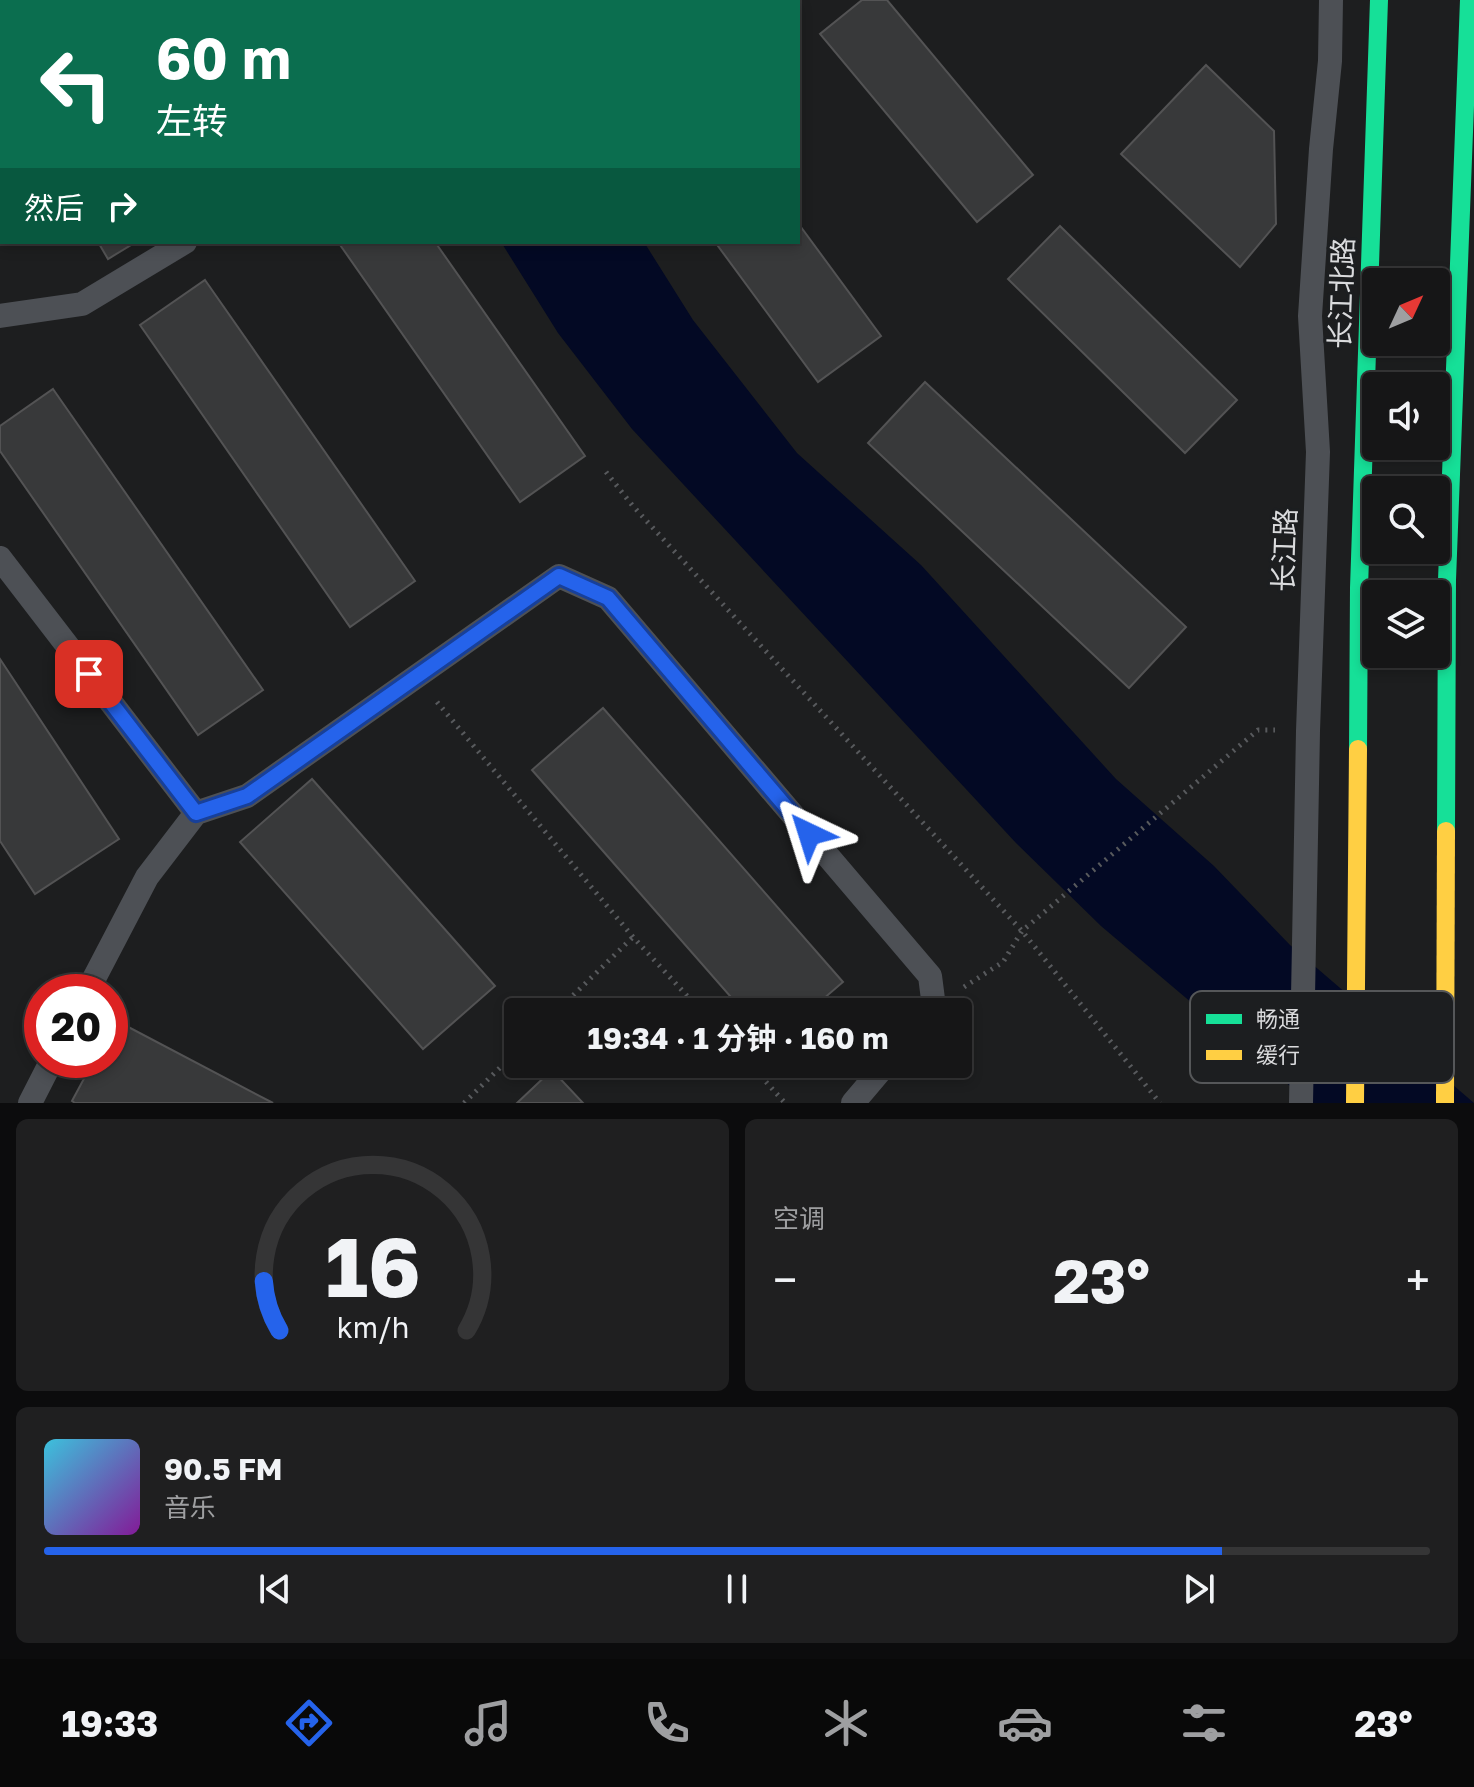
<!DOCTYPE html>
<html lang="zh">
<meta charset="utf-8">
<style>
body{margin:0;font-family:"Golos Text","Noto Sans SC",sans-serif;background:#1f1f20;color:#f1f3f6;height:100vh;display:flex;flex-direction:column;font-size:30px;white-space:nowrap}
*{box-sizing:border-box;margin:0}
p{font-size:26px;color:#9e9fa1}
.icon{flex:none;width:44px;height:44px;fill:none;stroke:currentColor;stroke-width:2;stroke-linecap:round;stroke-linejoin:round}
.map{position:relative;height:1103px;overflow:hidden}
.panel{display:flex;flex-direction:column;gap:16px;padding:16px;background:#0c0c0d;flex:1}
.panel>*{flex:none}
.hud{position:absolute;left:0px;top:0px;width:800px;height:244px;box-shadow:0 4px 12px #0003,0 0 0 2px #353536;background:#0b6e4f;color:#fff;overflow:hidden}
.needle{width:52px;rotate:46deg}
.tools{position:absolute;left:1362px;top:268px;display:grid;gap:16px}
.tools a{display:grid;place-items:center;width:88px;height:88px;border-radius:8px;background:#161617;box-shadow:0 4px 12px #0003,0 0 0 2px #353536;font-size:40px}
.speed{position:absolute;left:24px;top:974px;display:flex;gap:16px;font-size:40px;font-weight:700;text-align:center}
.speed>*{display:grid;place-content:center;width:104px;height:104px;border-radius:50%;background:#161617;box-shadow:0 4px 12px #0003,0 0 0 2px #353536;line-height:1}
.speed .limit{border:12px solid #d22;background:#fff;color:#111}
.pin{position:absolute;display:grid;place-items:center;width:68px;height:68px;color:#fff;margin:-34px;border-radius:16px;box-shadow:0 4px 12px #0006}
.me{position:absolute;width:88px;margin:-44px;rotate:319deg;stroke-linejoin:round;filter:drop-shadow(0 0 6px #0008)}
.turn{display:flex;align-items:center;gap:28px;height:168px;padding:0 24px;font-size:36px}
.turn .icon{width:104px;height:104px;stroke-width:2.5}
.turn b{display:block;font-size:56px;line-height:68px}
.then{display:flex;align-items:center;height:76px;padding:0 24px;background:#0003;gap:16px;font-size:30px}
.big{font-size:60px;font-weight:700;line-height:1.1}
.panel .card{flex:1;display:flex;flex-direction:column;justify-content:center;gap:12px;min-width:0;padding:0 28px;border-radius:12px;background:#1f1f20}
.panel .dial{align-items:center;gap:0}
.dial svg{height:208px;overflow:visible;fill:none;stroke:#353536;stroke-width:7;stroke-linecap:round;text-anchor:middle}
.dial text{fill:#f1f3f6;stroke:none}
.song{display:flex;align-items:center;gap:24px}
.cover{width:96px;height:96px;border-radius:12px;background:linear-gradient(135deg,hsl(190 70% 55%),hsl(290 70% 35%))}
.played{height:8px;border-radius:4px;background:linear-gradient(90deg,#2563eb 85%,#353536 85%)}
.keys{display:flex;justify-content:space-around;direction:ltr}
.heat{display:flex;justify-content:space-between;align-items:center;font-size:44px;direction:ltr}
.panel .tiles{flex:1;display:grid;gap:16px;grid-template-columns:1fr 1fr}
.card:last-child{grid-column:span 2}
.trip{position:absolute;left:504px;top:998px;width:468px;height:80px;border-radius:8px;background:#161617;box-shadow:0 4px 12px #0003,0 0 0 2px #353536;font-weight:700;line-height:80px;text-align:center}
.dock{display:flex;height:128px;justify-content:space-around;align-items:center;background:#090909;color:#9e9fa1}
.dock .icon{width:56px;height:56px}
.dock .selected{color:#2563eb}
.dock b{font-size:36px;color:#f1f3f6}
.map>svg:first-child{display:block}
.water{fill:#030924}
.building{fill:#38393a;stroke:#535354;stroke-width:2}
.lines{fill:none;stroke-linecap:round;stroke-linejoin:round}
.path{stroke:#585a5d;stroke-width:5;stroke-dasharray:2 6;stroke-linecap:butt}
.lane{stroke:#4d5055;stroke-width:24}
.fast{stroke:#16e098;stroke-width:18}
.slow{stroke:#ffcf43;stroke-width:18}
.route-casing{stroke:#184099;stroke-width:20}
.route{stroke:#2563eb;stroke-width:14}
.labels{text-anchor:middle;dominant-baseline:central;stroke-width:6;stroke-linejoin:round;paint-order:stroke}
.street-label{font-size:28px;fill:#dadbdd;stroke:#1c1e20}
.key{fill:#1c1e20;stroke:#555759;stroke-width:2}
.key-label{font-size:22px;fill:#dadbdd}
</style>
<div class="map">
<svg width="1474" height="1103" viewBox="0 0 1474 1103">
<rect width="100%" height="100%" fill="#1d1e1f"/>
<!-- water -->
<polygon class="water" points="501,242 644,242 693,320 797,453 921,565 1116,779 1214,866 1290,945 1474,1103 1310,1103 1101,926 1016,843 632,429 558,333"/>
<!-- building -->
<g class="building">
<polygon points="0,0 41,0 42,2 2,2 2,88 0,85"/>
<polygon points="195,0 289,0 290,2 196,2"/>
<polygon points="545,0 641,0 643,2 547,2"/>
<polygon points="862,0 887,0 1033,175 977,222 820,34"/>
<polygon points="1206,65 1274,131 1276,224 1240,267 1121,154"/>
<polygon points="798,223 881,336 818,382 715,242 798,242"/>
<polygon points="1060,226 1237,400 1185,453 1008,279"/>
<polygon points="98,242 136,242 108,259"/>
<polygon points="338,242 435,242 585,456 520,502"/>
<polygon points="205,280 415,581 350,627 140,325"/>
<polygon points="925,382 1186,627 1129,688 868,443"/>
<polygon points="53,389 263,690 198,735 0,451 0,426"/>
<polygon points="0,659 119,839 35,894 0,841"/>
<polygon points="603,708 843,982 808,1012 744,1012 532,770"/>
<polygon points="312,779 495,986 423,1049 240,842"/>
<polygon points="115,1020 273,1103 75,1103 72,1101 94,1060 110,1060 110,1029"/>
<polygon points="552,1070 583,1103 517,1103"/>
</g>
<g class="lines">
<!-- path -->
<g class="path">
<polyline points="606,472 632,505 1022,931 1160,1103"/>
<polyline points="437,702 633,937 702,1012"/>
<polyline points="964,987 1003,962 1022,931 1258,730 1275,730"/>
<polyline points="556,1012 633,937"/>
<polyline points="750,1064 785,1103"/>
<polyline points="464,1103 518,1050"/>
</g>
<!-- lane -->
<g class="lane">
<polyline points="0,316 82,304 185,242"/>
<polyline points="0,558 196,813"/>
<polyline points="87,992 147,877 196,813 247,796 559,576 608,598 930,976 934,1007 930,1012"/>
<polyline points="30,1103 52,1060"/>
<polyline points="853,1103 886,1064"/>
<polyline points="1301,1103 1308,731 1318,452 1310,316 1321,149 1330,61 1331,0"/>
</g>
<!-- fast -->
<g class="fast">
<polyline points="1358,749 1359,588 1379,0"/>
<polyline points="1446,831 1447,580 1469,0"/>
</g>
<!-- slow -->
<g class="slow">
<polyline points="1355,1103 1358,749"/>
<polyline points="1445,1103 1446,831"/>
</g>
</g>
<g class="lines">
<defs>
<polyline id="route" points="89,674 196,813 247,796 559,576 608,598 809,834"/>
</defs>
<!-- route casing -->
<use href="#route" class="route-casing"/>
<!-- route -->
<use href="#route" class="route"/>
</g>
<g class="labels">
<!-- street labels -->
<g class="street-label">
<text transform="translate(1341 293) rotate(-88)">长江北路</text>
<text transform="translate(1284 550) rotate(-88)">长江路</text>
</g>
</g>
<!-- legend -->
<rect x="1190" y="991" width="264" height="92" rx="12" class="key"/>
<rect x="1206" y="1014" width="36" height="10" fill="#16e098"/>
<rect x="1206" y="1050" width="36" height="10" fill="#ffcf43"/>
<g class="key-label">
<text x="1256" y="1027">畅通</text>
<text x="1256" y="1063">缓行</text>
</g>
</svg>
<div class="tools">
<a><svg class="needle" viewBox="-14 -14 28 28"><path d="M0-13l5 13h-10z" fill="#e53935"/><path d="M0 13l5-13h-10z" fill="#9e9fa1"/></svg></a>
<a><svg class="icon" aria-label="sound" viewBox="0 0 24 24"><path d="M4 9h4l5-4v14l-5-4H4zM17 9q2 3 0 6"/></svg></a>
<a><svg class="icon" aria-label="search" viewBox="0 0 24 24"><circle cx="10" cy="10" r="6"/><path d="M15 15l6 6"/></svg></a>
<a><svg class="icon" aria-label="layers" viewBox="0 0 24 24"><path d="M12 4l9 5-9 5-9-5zM3 14l9 5 9-5"/></svg></a>
</div>
<div class="speed"><div class="limit">20</div></div>
<div class="pin" style="left:89px;top:674px;background:#d93025"><svg class="icon" aria-label="arrive" viewBox="0 0 24 24"><path d="M6 21V4h12l-3 4 3 4H6"/></svg></div>
<svg class="me" style="left:809px;top:834px" viewBox="-20 -20 40 40"><path d="M0-17L14 15 0 8-14 15z" fill="#2563eb" stroke="#fff" stroke-width="4"/></svg>
<div class="trip">19:34 · 1 分钟 · 160 m</div>
<div class="hud">
<div class="turn"><svg class="icon" aria-label="left" viewBox="0 0 24 24"><path d="M17 20v-9H6M10 6l-5 5 5 5"/></svg><div><b>60 m</b>左转</div></div>
<div class="then">然后<svg class="icon" aria-label="right" viewBox="0 0 24 24"><path d="M7 20v-9h11M14 6l5 5-5 5"/></svg></div>
</div>
</div>
<section class="panel">
<div class="tiles">
<div class="card dial"><svg viewBox="0 0 100 80">
<path d="M14 69A42 42 0 1 1 86 69"/>
<path d="M14 69A42 42 0 0 1 8 50" stroke="#2563eb"/>
<text x="50" y="56" font-size="32" font-weight="700">16</text>
<text x="50" y="72" font-size="11">km/h</text>
</svg></div>
<div class="card"><p>空调</p>
<div class="heat"><a>−</a><b class="big">23°</b><a>+</a></div>
</div>
<div class="card">
<div class="song"><i class="cover"></i><div><b>90.5 FM</b><p>音乐</p></div></div>
<div class="played"></div>
<div class="keys"><svg class="icon" aria-label="previous" viewBox="0 0 24 24"><path d="M18 5L8 12l10 7zM5 5v14"/></svg><svg class="icon" aria-label="pause" viewBox="0 0 24 24"><path d="M8 5v14M16 5v14"/></svg><svg class="icon" aria-label="next" viewBox="0 0 24 24"><path d="M6 5l10 7-10 7zM19 5v14"/></svg></div>
</div>
</div>
</section>
<nav class="dock">
<b>19:33</b>
<svg class="icon selected" aria-label="directions" viewBox="0 0 24 24"><path d="M12 3l9 9-9 9-9-9zM9 14v-3h6M13 9l2 2-2 2"/></svg>
<svg class="icon" aria-label="music" viewBox="0 0 24 24"><path d="M9 18V5l10-2v13"/><circle cx="6" cy="18" r="3"/><circle cx="16" cy="16" r="3"/></svg>
<svg class="icon" aria-label="phone" viewBox="0 0 24 24"><path d="M5 4h4l2 5-3 2q2 4 5 5l2-3 5 2v4C11 20 4 13 5 4z"/></svg>
<svg class="icon" aria-label="climate" viewBox="0 0 24 24"><path d="M12 3v18M4 7l16 10M4 17L20 7"/></svg>
<svg class="icon" aria-label="car" viewBox="0 0 24 24"><path d="M5 17H2v-5l4-1 3-4h7l3 4 3 1v5h-3M9 17h6M6 11h13"/><circle cx="7" cy="17" r="2"/><circle cx="17" cy="17" r="2"/></svg>
<svg class="icon" aria-label="filters" viewBox="0 0 24 24"><path d="M4 7h16M4 17h16"/><circle cx="9" cy="7" r="2"/><circle cx="15" cy="17" r="2"/></svg>
<b>23°</b>
</nav>
